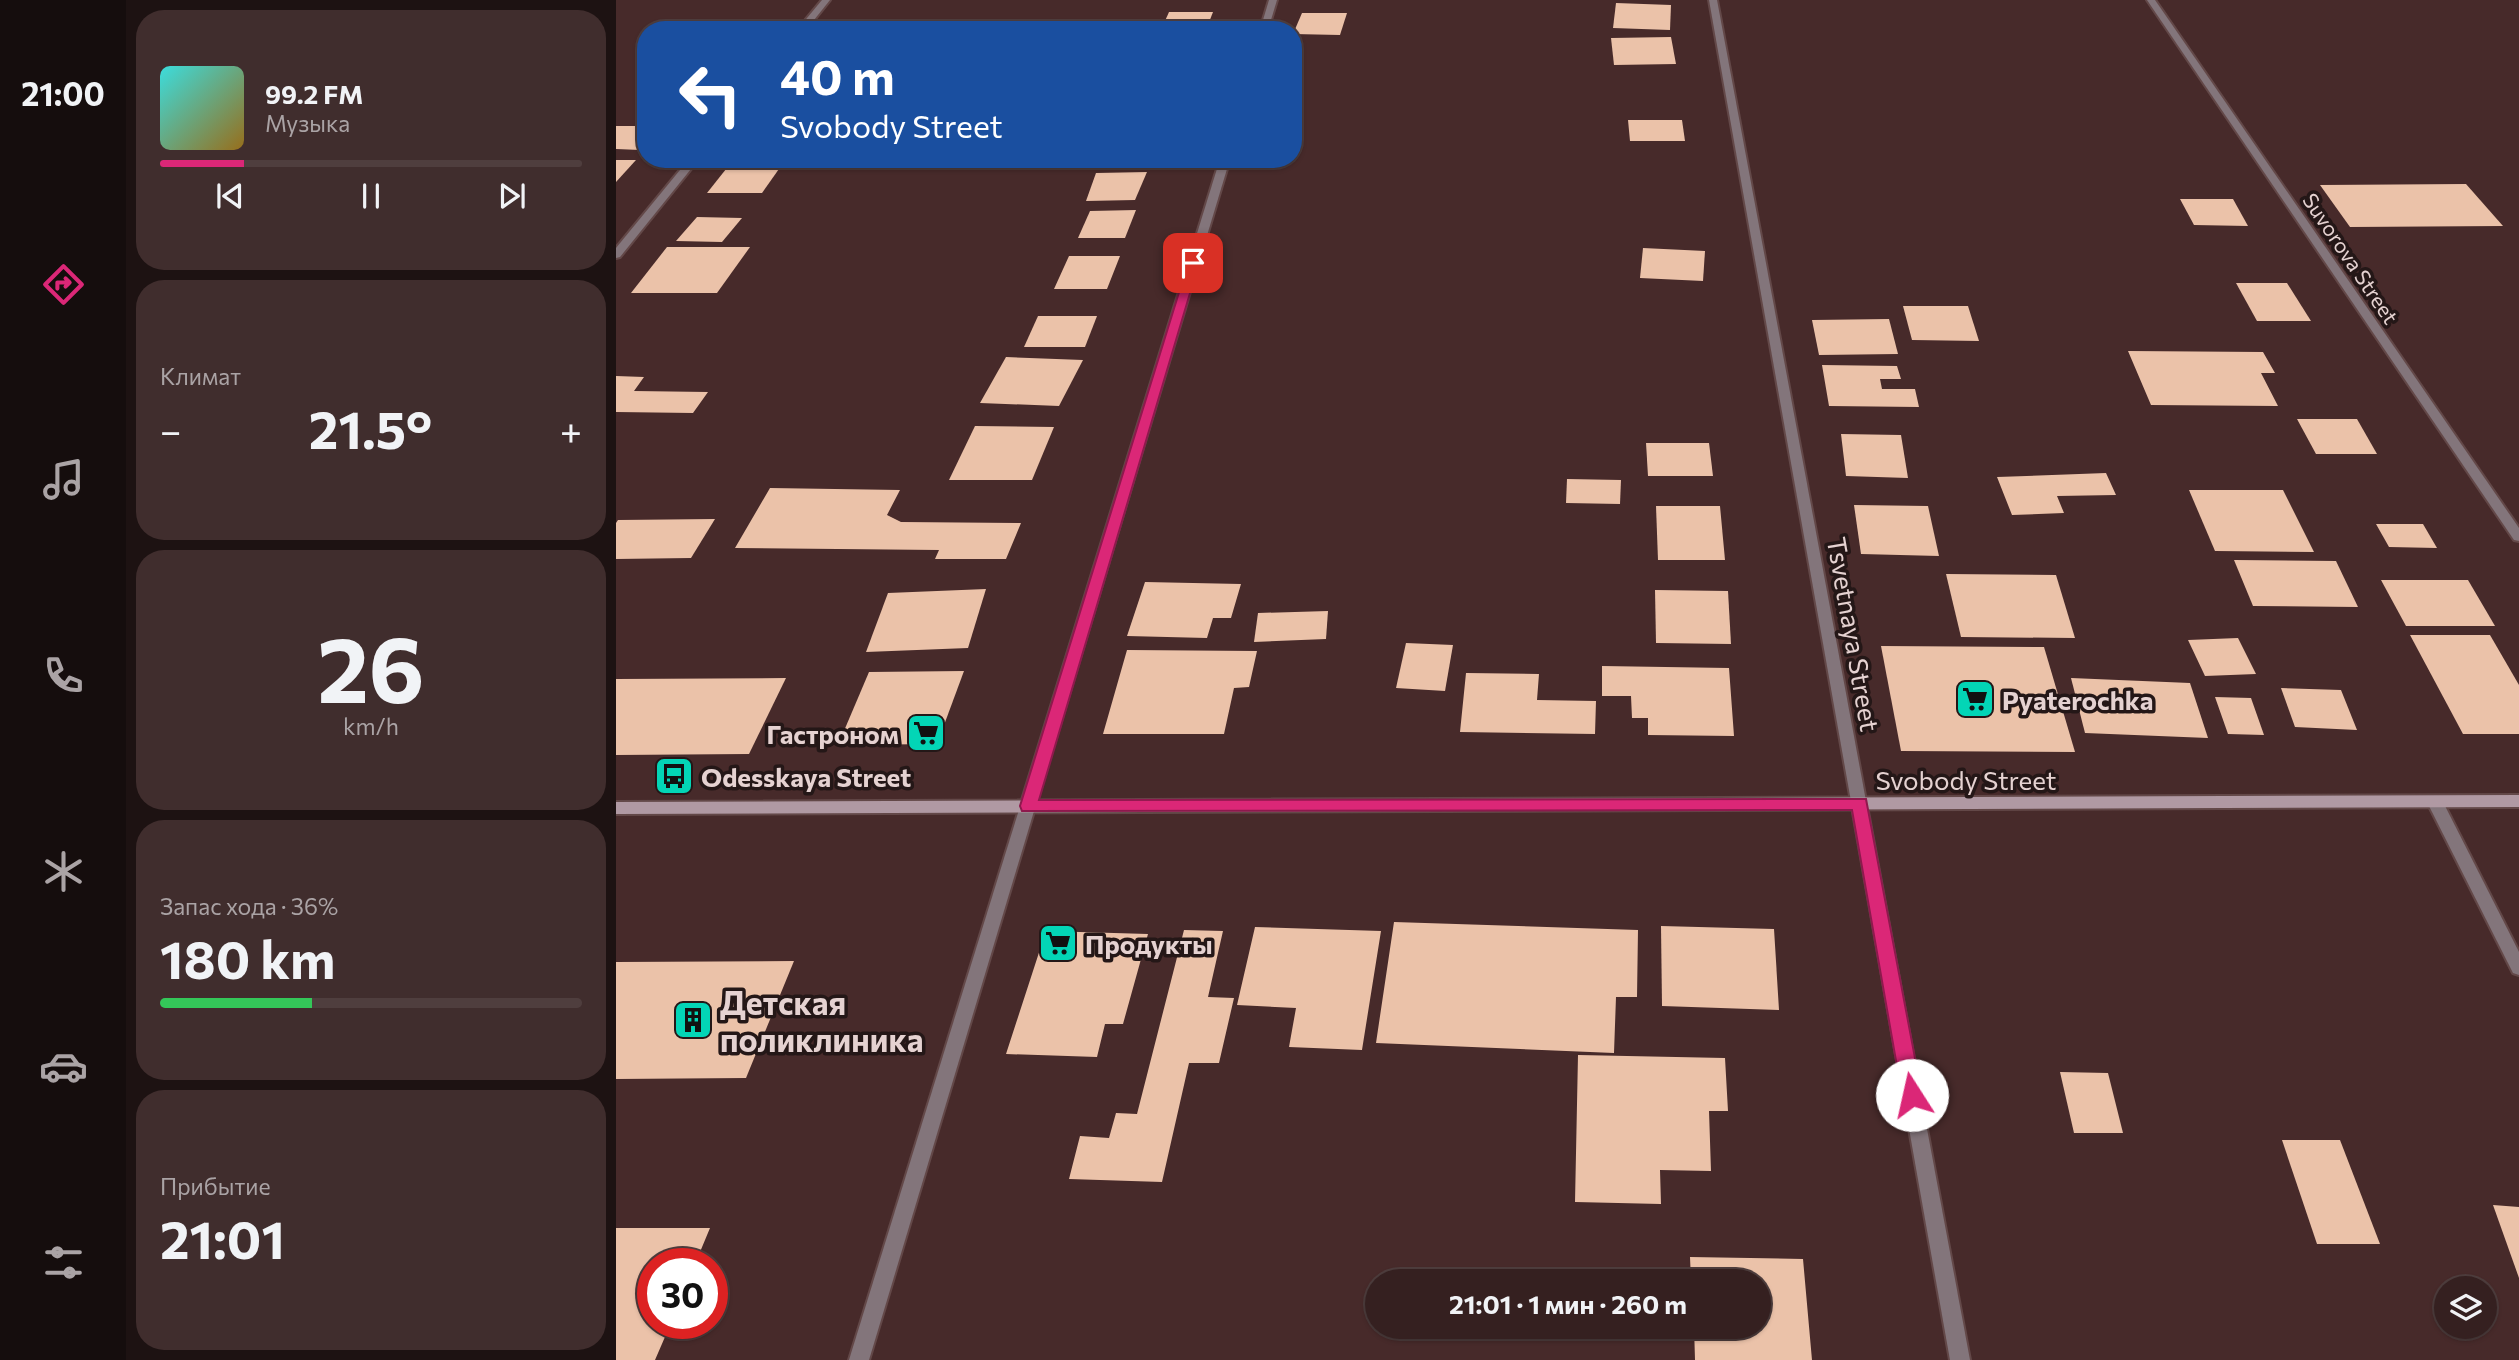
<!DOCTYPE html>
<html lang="ru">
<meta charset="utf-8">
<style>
body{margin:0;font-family:Commissioner,sans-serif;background:#402d2d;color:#f1f3f6;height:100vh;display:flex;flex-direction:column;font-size:26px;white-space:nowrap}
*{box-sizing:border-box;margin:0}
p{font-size:23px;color:#aaa3a5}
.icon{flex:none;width:38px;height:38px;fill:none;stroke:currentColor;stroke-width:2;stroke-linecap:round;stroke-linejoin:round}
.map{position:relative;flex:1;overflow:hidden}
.panel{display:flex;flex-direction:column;gap:10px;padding:10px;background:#1d1212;width:490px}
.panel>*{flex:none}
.guide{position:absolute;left:21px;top:21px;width:665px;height:147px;border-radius:28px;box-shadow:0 2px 5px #0004,0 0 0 2px #4f3e3e;background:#1a4fa0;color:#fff;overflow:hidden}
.fabs{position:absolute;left:1818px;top:1276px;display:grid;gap:14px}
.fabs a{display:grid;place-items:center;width:63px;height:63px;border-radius:50%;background:#352020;box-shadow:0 2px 5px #0004,0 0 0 2px #4f3e3e;font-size:35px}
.speed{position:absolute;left:21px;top:1248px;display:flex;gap:14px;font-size:35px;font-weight:700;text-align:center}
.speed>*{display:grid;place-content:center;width:91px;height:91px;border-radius:50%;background:#352020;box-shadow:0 2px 5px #0004,0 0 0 2px #4f3e3e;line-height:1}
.speed .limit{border:10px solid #d22;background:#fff;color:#111}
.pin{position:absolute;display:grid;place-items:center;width:60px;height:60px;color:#fff;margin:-30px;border-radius:14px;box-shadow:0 4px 10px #0006}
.me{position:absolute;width:77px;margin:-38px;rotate:350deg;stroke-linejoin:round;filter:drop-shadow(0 0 5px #0008)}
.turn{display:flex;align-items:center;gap:24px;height:147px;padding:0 28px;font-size:32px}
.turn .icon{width:91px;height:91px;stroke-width:2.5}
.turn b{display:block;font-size:49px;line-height:60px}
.big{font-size:52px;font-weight:700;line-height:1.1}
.panel .card{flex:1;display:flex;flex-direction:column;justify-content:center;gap:10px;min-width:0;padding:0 24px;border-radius:28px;background:#402d2d}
.panel .dial{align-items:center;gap:0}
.dial b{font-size:91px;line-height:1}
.song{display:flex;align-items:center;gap:21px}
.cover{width:84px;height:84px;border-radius:10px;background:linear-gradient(135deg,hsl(180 70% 55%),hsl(40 70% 35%))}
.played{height:7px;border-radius:4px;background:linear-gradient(90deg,#db2777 20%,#4f3e3e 20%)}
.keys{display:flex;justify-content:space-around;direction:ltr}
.heat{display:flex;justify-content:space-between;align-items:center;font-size:38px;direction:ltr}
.charge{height:10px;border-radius:5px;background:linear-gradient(90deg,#34c759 36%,#4f3e3e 0)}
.trip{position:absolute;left:749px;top:1269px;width:406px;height:70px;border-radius:35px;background:#352020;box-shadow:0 2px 5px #0004,0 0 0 2px #4f3e3e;font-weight:700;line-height:70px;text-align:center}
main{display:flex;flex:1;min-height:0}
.tab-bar{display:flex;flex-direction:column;width:126px;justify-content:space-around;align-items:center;background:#150d0d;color:#aaa3a5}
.tab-bar .icon{width:49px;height:49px}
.tab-bar .active{color:#db2777}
.tab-bar b{font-size:32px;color:#f1f3f6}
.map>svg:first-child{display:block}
.building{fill:#ebc2a9}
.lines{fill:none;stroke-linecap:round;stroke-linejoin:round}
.minor-casing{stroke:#634848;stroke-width:4}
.secondary-casing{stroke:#634848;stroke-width:4}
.minor{fill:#83757b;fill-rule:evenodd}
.secondary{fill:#b099a3;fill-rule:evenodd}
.route{fill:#db2777;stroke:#8e194d;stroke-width:2}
.labels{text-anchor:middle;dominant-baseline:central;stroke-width:7;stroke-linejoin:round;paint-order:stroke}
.far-street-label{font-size:21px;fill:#e5d2d1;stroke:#241717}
.street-label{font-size:26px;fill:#e5d2d1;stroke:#241717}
.poi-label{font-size:26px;font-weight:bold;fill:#e5d2d1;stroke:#241717;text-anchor:start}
.near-poi-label{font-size:32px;font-weight:bold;fill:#e5d2d1;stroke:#241717;text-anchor:start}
</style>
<main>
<nav class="tab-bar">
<b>21:00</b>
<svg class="icon active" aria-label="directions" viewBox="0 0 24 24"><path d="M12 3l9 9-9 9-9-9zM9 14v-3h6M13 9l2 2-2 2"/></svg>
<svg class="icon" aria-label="music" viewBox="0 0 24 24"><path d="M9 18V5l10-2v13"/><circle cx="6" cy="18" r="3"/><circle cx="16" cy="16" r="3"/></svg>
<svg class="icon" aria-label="phone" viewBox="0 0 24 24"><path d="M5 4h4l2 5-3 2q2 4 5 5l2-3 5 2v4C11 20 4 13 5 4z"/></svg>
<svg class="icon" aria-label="climate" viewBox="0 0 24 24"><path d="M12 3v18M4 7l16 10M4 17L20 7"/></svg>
<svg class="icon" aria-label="car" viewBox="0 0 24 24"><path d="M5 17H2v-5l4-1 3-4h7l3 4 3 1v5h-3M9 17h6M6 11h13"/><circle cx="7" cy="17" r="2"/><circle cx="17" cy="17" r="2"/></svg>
<svg class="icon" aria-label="filters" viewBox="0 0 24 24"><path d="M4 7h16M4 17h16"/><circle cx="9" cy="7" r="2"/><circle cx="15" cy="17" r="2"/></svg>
</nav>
<section class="panel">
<div class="card">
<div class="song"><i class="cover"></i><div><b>99.2 FM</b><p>Музыка</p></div></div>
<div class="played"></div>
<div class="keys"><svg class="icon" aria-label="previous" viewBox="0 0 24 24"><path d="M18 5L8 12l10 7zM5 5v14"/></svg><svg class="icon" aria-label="pause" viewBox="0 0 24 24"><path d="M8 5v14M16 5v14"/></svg><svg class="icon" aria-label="next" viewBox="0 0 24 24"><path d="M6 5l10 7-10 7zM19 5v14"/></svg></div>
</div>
<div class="card"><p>Климат</p>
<div class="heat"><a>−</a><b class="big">21.5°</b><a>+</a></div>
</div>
<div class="card dial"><b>26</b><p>km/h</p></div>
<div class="card"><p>Запас хода · 36%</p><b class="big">180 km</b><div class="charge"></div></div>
<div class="card"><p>Прибытие</p><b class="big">21:01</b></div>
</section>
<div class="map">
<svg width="1903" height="1360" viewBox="0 0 1903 1360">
<rect width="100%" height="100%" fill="#472a2a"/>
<!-- building -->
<g class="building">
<polygon points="1000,3 1055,5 1054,30 997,28"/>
<polygon points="553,12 597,12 590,30 545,30"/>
<polygon points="686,13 731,13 724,35 677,34"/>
<polygon points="1055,37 1060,64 998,65 995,38"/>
<polygon points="1012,120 1066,120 1069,141 1014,141"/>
<polygon points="0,126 30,126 30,144 24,150 0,149"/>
<polygon points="118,159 170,159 146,193 91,193"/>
<polygon points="0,160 20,160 0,182"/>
<polygon points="531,172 519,200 470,201 480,173"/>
<polygon points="1850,184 1887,226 1734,227 1704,185"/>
<polygon points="1564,199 1617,199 1632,226 1578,225"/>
<polygon points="520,210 509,238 462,238 474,211"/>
<polygon points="81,217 126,218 106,242 60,241"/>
<polygon points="51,247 134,247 101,293 15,293"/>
<polygon points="1027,248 1089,251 1087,281 1024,278"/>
<polygon points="453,256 504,256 491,289 438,289"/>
<polygon points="1620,283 1671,283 1695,321 1641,321"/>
<polygon points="1287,306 1352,306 1363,341 1296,340"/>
<polygon points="422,316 481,316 469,347 408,347"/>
<polygon points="1273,319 1282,354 1203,355 1196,320"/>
<polygon points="1512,351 1647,352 1659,373 1645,373 1662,406 1535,405"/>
<polygon points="390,357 467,360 443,406 364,403"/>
<polygon points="1206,365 1281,366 1285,379 1264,379 1266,389 1299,389 1303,407 1213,406"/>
<polygon points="0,376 28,377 18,391 92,392 77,413 0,412"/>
<polygon points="1681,419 1741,419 1761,454 1700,454"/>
<polygon points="359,426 438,427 416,480 333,480"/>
<polygon points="1225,434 1285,435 1292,478 1230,476"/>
<polygon points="1030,443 1093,443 1097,476 1032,476"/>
<polygon points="1490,473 1500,495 1441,496 1448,513 1396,515 1381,477"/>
<polygon points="951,479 1005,480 1004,504 950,503"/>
<polygon points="154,488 284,490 271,515 285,522 405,523 390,559 319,559 323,550 119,548"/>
<polygon points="1573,490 1667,490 1698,552 1599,551"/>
<polygon points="1238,505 1312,506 1323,556 1245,554"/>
<polygon points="1040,506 1104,506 1109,560 1042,560"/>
<polygon points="99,519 75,558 0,559 0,523 2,520"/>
<polygon points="1760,524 1807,524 1821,548 1773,547"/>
<polygon points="1618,560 1720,561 1742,607 1637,606"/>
<polygon points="1330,574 1440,575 1459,638 1345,637"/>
<polygon points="1765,580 1852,580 1879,626 1790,626"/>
<polygon points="529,582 625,584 615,618 597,618 591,638 511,636"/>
<polygon points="370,589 352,648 250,652 272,593"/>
<polygon points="1039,590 1112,591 1115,644 1040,643"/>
<polygon points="712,611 710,639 638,642 642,613"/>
<polygon points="1794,635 1874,635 1903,685 1903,734 1847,734"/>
<polygon points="1622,638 1640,674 1589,676 1572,640"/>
<polygon points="790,643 837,645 829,691 780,688"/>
<polygon points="1265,646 1428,647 1459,752 1285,751"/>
<polygon points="511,650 641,651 633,687 618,688 608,734 487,734"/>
<polygon points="986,666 1113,668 1118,736 1032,735 1032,718 1016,718 1015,696 986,696"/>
<polygon points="348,671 321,744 222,745 253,672"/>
<polygon points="850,673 923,674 921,700 980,701 979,734 844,732"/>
<polygon points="170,678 133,754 0,755 0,679"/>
<polygon points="1455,678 1574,683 1592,738 1469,733"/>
<polygon points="1665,688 1725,690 1741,730 1679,727"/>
<polygon points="1599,697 1635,698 1648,735 1612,734"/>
<polygon points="778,922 1022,930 1021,997 1000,997 998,1053 760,1043"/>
<polygon points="1045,926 1158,929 1163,1010 1046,1006"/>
<polygon points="639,927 765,931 746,1050 673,1047 680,1008 621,1005"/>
<polygon points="568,930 607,931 592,997 618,998 603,1063 573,1063 546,1182 453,1179 464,1136 493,1138 500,1113 521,1114"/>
<polygon points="430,931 532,934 507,1024 489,1024 481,1057 390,1054"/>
<polygon points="178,961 130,1078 0,1079 0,962"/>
<polygon points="962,1055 1109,1058 1112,1111 1093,1111 1095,1171 1044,1170 1045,1204 959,1202"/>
<polygon points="1444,1072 1492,1073 1507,1133 1458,1133"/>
<polygon points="1666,1140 1724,1140 1764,1244 1701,1244"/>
<polygon points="1877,1205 1903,1207 1903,1278"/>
<polygon points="0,1228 94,1228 79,1264 37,1264 37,1323 55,1323 39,1360 0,1360"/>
<polygon points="1074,1257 1187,1259 1196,1360 1079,1360 1078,1326 1143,1326 1143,1281 1075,1281"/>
</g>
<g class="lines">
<defs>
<g id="minor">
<polygon points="206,0 214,0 190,30 181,30"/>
<polygon points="653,0 661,0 652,30 644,30"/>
<polygon points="1093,0 1101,0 1354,1360 1334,1360"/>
<polygon points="1531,0 1539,0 1903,528 1903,541 1898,540"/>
<polygon points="73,159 83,159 4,257 0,258 0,248"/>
<polygon points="604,159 614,159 253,1360 233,1360"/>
<polygon points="1819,796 1824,798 1827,802 1903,952 1903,975 1897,973 1811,802 1814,798"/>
</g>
<polygon id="secondary" points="1903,795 1903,807 0,814 0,802"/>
</defs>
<!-- minor casing -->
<use href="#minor" class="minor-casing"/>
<!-- secondary casing -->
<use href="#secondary" class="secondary-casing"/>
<!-- minor -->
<use href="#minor" class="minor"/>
<!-- secondary -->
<use href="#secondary" class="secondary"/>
</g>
<!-- route -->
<polygon class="route" points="573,260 583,263 423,800 1250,799 1306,1095 1303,1101 1296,1104 1289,1101 1286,1095 1236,810 406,811 404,806"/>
<!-- icons -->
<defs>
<symbol id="supermarket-square" viewBox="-11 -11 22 22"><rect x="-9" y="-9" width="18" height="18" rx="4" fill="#03d5b6" stroke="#241717"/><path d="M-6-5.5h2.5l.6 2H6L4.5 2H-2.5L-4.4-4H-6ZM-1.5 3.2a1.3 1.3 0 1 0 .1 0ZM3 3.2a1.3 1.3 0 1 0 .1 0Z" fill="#111"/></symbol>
<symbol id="bus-square" viewBox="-11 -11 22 22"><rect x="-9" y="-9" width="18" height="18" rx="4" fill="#03d5b6" stroke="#241717"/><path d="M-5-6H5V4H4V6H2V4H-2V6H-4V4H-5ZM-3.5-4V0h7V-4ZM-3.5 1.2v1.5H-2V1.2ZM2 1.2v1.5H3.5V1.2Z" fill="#111"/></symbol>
<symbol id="building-square" viewBox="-11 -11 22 22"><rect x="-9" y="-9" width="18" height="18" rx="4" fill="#03d5b6" stroke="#241717"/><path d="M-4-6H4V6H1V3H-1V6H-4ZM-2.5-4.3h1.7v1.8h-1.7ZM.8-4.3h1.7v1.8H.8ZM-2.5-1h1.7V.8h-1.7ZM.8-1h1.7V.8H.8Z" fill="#111"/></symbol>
</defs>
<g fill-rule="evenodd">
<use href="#supermarket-square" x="1337" y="677" width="44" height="44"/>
<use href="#supermarket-square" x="288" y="711" width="44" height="44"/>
<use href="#bus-square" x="36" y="754" width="44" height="44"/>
<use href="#supermarket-square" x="420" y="921" width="44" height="44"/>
<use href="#building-square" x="55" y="998" width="44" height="44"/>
</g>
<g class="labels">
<!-- far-street labels -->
<g class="far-street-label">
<text transform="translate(1735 258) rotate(56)">Suvorova Street</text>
</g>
<!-- street labels -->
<g class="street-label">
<text transform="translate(1238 634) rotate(80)">Tsvetnaya Street</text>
<text x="1350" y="779">Svobody Street</text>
</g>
<!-- poi labels -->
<g class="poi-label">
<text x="1386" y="699">Pyaterochka</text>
<text x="283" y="733" text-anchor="end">Гастроном</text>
<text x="85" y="776">Odesskaya Street</text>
<text x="469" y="943">Продукты</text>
</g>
<!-- near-poi labels -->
<g class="near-poi-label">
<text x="104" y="1002">Детская<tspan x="104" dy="37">поликлиника</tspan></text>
</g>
</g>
</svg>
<div class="fabs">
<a><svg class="icon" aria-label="layers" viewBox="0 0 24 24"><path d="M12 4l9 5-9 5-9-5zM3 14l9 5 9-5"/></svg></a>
</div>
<div class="speed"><div class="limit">30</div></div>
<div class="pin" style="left:577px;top:263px;background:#d93025"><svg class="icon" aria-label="arrive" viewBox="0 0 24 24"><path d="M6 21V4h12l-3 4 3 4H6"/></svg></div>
<svg class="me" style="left:1296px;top:1095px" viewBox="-20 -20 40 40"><circle r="19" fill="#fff"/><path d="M0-13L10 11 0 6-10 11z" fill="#db2777"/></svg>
<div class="trip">21:01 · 1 мин · 260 m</div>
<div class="guide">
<div class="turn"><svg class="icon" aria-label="left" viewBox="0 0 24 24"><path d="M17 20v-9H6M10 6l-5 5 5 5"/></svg><div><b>40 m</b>Svobody Street</div></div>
</div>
</div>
</main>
